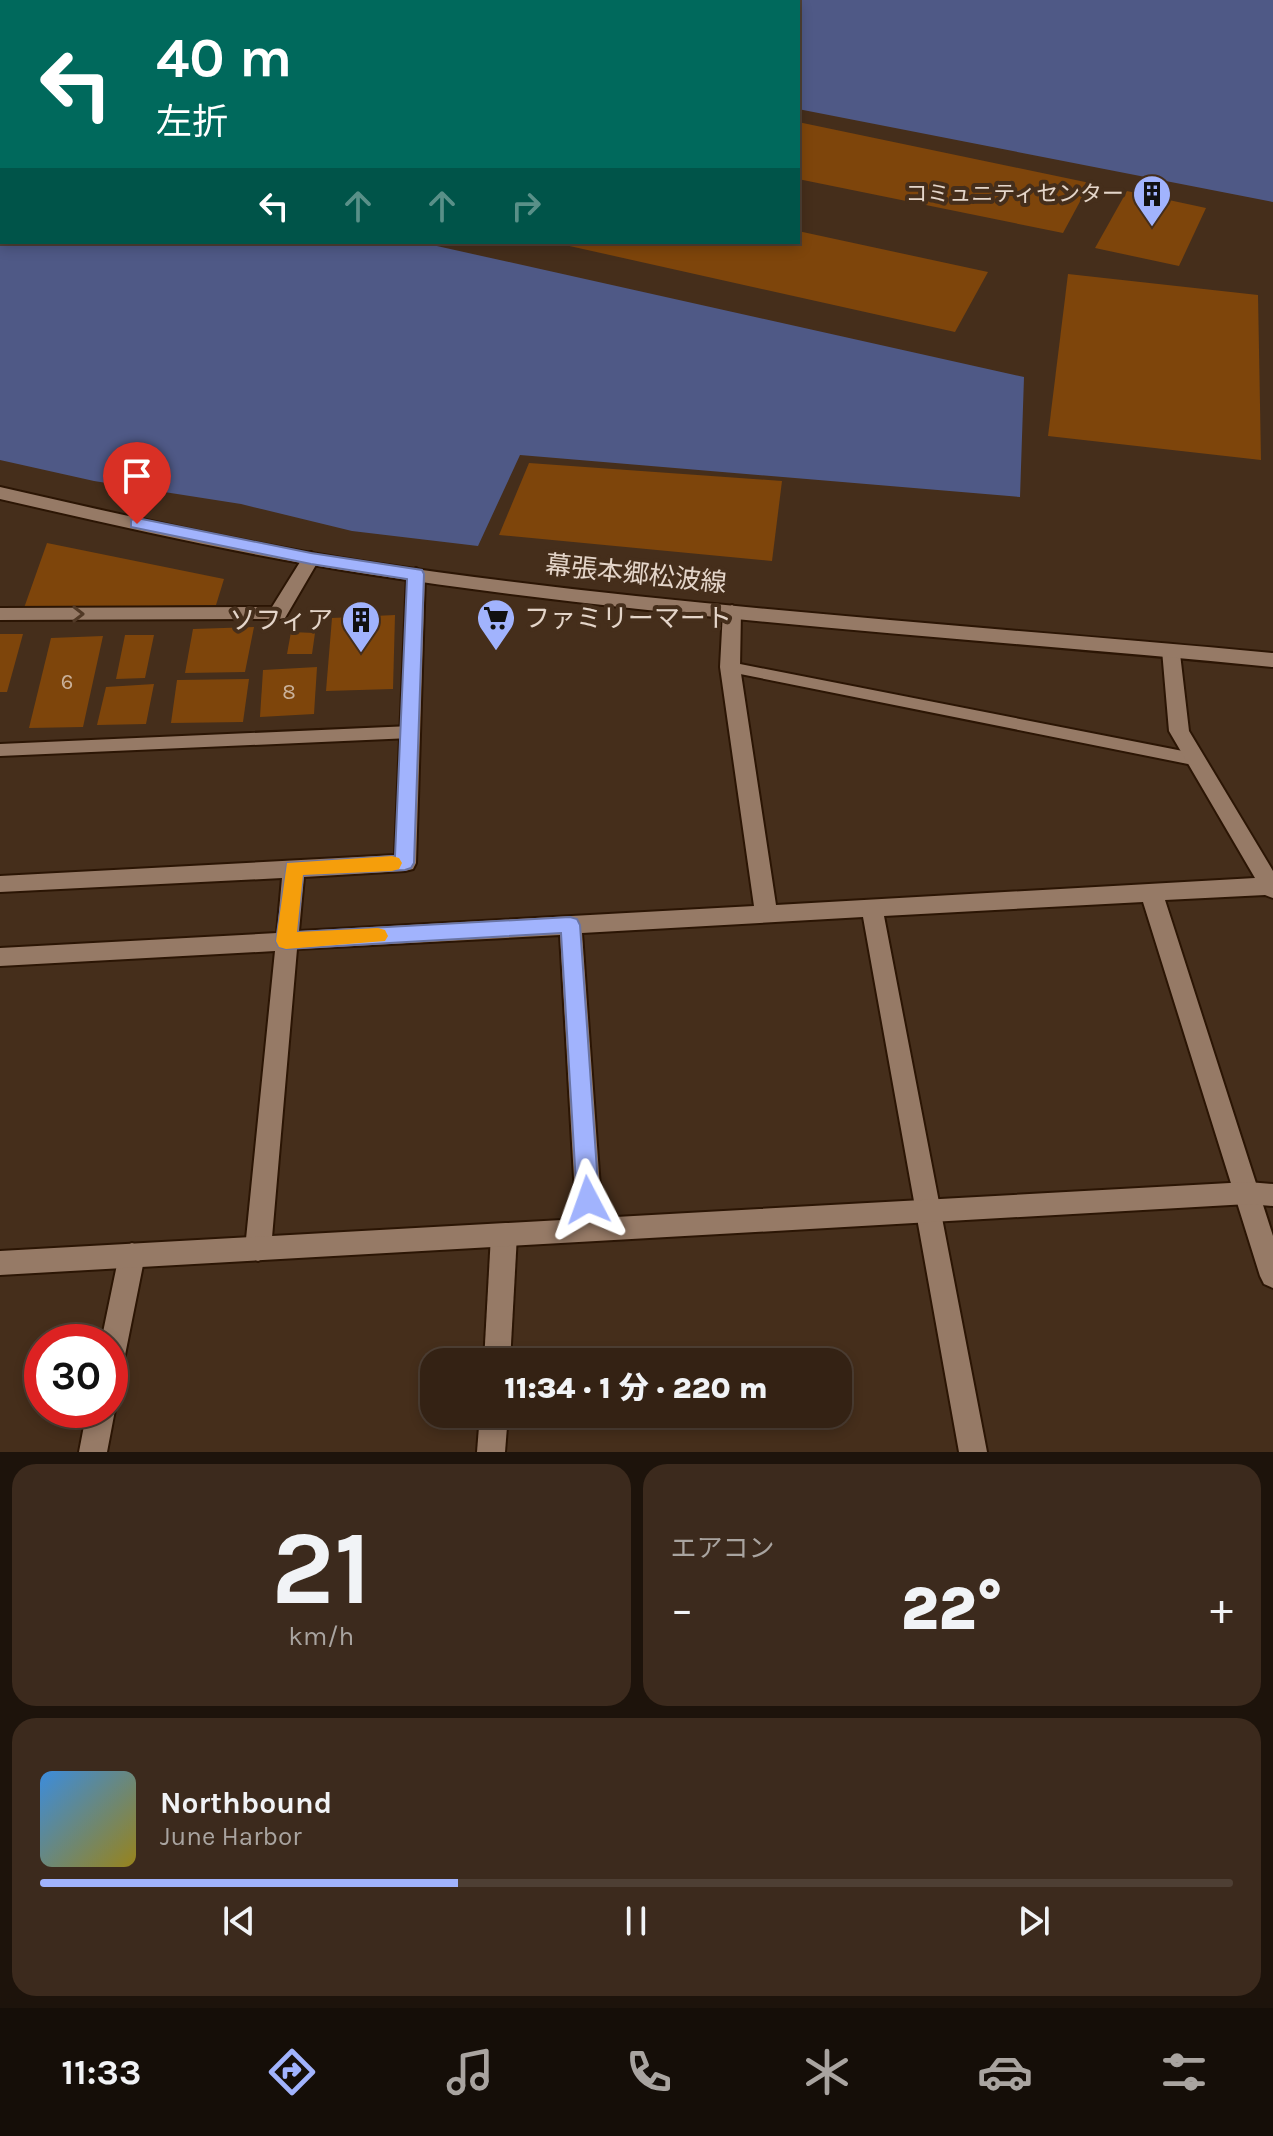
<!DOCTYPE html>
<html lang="ja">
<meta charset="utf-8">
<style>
body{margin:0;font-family:Karla,"Noto Sans JP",sans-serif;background:#3c2a1d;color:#f1f3f6;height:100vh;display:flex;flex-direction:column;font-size:30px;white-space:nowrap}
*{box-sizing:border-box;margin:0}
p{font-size:26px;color:#a9a4a0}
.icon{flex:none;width:44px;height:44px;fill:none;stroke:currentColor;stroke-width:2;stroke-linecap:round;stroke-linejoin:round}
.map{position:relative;height:1452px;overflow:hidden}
.details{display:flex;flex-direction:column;gap:12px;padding:12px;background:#1d130b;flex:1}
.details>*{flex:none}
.banner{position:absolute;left:0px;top:0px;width:800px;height:244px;box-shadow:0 4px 12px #0003,0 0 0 2px #4e3f34;background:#00695c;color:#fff;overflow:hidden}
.speed{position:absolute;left:24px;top:1324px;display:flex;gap:16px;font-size:40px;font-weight:700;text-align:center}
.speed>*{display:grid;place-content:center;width:104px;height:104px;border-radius:50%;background:#342214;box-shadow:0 4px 12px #0003,0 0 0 2px #4e3f34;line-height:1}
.speed .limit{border:12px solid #d22;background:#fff;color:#111}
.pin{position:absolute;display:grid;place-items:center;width:68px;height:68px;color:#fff;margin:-82px -34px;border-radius:50% 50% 50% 0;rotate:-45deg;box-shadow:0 0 8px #0007}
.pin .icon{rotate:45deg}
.me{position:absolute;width:88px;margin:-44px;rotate:356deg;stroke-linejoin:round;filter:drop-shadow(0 0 6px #0008)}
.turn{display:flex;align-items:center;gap:28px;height:168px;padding:0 24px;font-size:36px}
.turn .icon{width:104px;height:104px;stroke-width:2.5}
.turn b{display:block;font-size:56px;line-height:68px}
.lanes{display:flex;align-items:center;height:76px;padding:0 24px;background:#0003;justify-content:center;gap:40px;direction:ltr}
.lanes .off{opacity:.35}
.big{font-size:60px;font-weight:800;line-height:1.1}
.details .card{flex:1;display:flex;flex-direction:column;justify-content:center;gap:12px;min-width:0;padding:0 28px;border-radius:24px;background:#3c2a1d}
.details .dial{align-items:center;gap:0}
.dial b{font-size:104px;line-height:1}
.song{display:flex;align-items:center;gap:24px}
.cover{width:96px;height:96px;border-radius:12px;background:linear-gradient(135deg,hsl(210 70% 55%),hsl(50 70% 35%))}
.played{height:8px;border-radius:4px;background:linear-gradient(90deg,#a1b3fd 35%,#4e3f34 35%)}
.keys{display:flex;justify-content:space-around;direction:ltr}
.heat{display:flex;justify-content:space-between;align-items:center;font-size:44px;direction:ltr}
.details .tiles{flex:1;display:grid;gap:12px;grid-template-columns:1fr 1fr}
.card:last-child{grid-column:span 2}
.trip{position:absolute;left:420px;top:1348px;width:432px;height:80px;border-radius:24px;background:#342214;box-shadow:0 4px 12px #0003,0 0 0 2px #4e3f34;font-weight:800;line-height:80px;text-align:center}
.menu{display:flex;height:128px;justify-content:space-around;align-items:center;background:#150e08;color:#a9a4a0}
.menu .icon{width:56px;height:56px}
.menu .on{color:#a1b3fd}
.menu b{font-size:36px;color:#f1f3f6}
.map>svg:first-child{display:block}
.green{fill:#4f5986}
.building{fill:#7e450b}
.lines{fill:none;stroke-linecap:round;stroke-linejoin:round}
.service-casing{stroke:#2b1504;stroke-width:4}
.minor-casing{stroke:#2b1504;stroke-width:4}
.tertiary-casing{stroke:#2b1504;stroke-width:4}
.service{fill:#967a66;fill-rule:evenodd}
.minor{fill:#967a66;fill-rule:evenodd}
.tertiary{fill:#967a66;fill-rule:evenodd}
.oneway{stroke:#513926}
.route{fill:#a1b3fd;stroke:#6974a4;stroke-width:2}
.slow{fill:#f59e0b}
.labels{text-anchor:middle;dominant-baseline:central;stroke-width:8;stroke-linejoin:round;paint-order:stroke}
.far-poi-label{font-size:22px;fill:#e4d5c9;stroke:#452e1b;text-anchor:end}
.number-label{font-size:22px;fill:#cab19a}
.street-label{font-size:26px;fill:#e4d5c9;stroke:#452e1b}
.poi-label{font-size:26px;fill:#e4d5c9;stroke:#452e1b;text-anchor:start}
</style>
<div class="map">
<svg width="1273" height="1452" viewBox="0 0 1273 1452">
<rect width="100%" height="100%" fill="#452e1b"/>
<!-- green -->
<g class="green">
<polygon points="401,0 1273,0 1273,202 798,109 798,2 387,2"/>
<polygon points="0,191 2,242 419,242 1024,377 1020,497 520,455 478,546 352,531 241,504 94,481 0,460"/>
</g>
<!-- building -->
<g class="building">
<polygon points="798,122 1090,183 1063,233 798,179"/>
<polygon points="1127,191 1206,208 1179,266 1095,248"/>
<polygon points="798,231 988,272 955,332 556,243 798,242"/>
<polygon points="1068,274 1258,295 1261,460 1048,436"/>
<polygon points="529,463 782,481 772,561 499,535"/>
<polygon points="47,543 224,579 216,605 24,608"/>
<polygon points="395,615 393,689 326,691 332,618"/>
<polygon points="254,627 245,672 185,673 193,629"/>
<polygon points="291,632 315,633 312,654 287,654"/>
<polygon points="0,634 23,634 7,692 0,692"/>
<polygon points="125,635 154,635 145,678 116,679"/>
<polygon points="103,636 83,727 29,728 51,638"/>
<polygon points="317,667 314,714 260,717 263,670"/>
<polygon points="249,679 243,722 171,723 177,680"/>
<polygon points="154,684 146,724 97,725 106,687"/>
</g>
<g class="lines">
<defs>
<g id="service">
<polygon points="730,662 1193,753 1201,759 1193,765 725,671 722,667 725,663"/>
<polygon points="411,726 419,732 411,738 0,756 0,744"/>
</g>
<g id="minor">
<polygon points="311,552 320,558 285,618 278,619 0,620 0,608 272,607 305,554"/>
<polygon points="416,568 425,574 416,863 413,869 405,871 304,877 299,931 754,906 720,667 723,611 732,605 741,611 740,667 776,905 1255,878 1169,731 1162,650 1165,645 1179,645 1189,731 1273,871 1273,898 1265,895 1165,900 1273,1236 1273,1288 1264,1284 1260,1276 1143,902 884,916 987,1452 959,1452 863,917 582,933 603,1230 599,1238 590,1241 581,1238 577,1230 560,935 297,949 271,1249 267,1257 258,1261 249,1257 245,1249 275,951 0,966 0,948 277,933 282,878 0,892 0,876 395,855 407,574"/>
<polygon points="504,1224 513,1227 517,1235 510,1362 484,1362 491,1235 495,1227"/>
<polygon points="132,1243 141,1247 145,1255 123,1365 119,1374 110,1378 110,1342 101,1342 119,1255 123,1247"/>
<polygon points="110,1400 115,1410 107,1452 79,1452 87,1410 110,1410"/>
<polygon points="480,1414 508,1414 505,1452 477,1452"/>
</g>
<g id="tertiary">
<path d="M0,487C122,515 244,543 367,562C667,607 971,625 1273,653V667C971,638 667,620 367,574C244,555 122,527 0,499Z"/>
<polygon points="1248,1182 1273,1184 1273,1206 1248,1204 0,1275 0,1251"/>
</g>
</defs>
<!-- service casing -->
<use href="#service" class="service-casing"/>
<!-- minor casing -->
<use href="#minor" class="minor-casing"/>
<!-- tertiary casing -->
<use href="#tertiary" class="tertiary-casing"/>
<!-- service -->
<use href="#service" class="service"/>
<!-- minor -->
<use href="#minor" class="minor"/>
<!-- tertiary -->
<use href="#tertiary" class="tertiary"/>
</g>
<!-- one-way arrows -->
<defs><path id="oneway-chevron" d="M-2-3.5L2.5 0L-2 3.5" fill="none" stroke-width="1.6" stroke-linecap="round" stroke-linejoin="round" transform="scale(2)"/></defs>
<use class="oneway" href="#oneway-chevron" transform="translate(78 614)"/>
<!-- route -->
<polygon class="route" points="137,518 311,553 422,570 424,574 414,863 411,868 405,870 303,875 297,932 570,917 577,919 580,925 599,1200 596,1207 588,1210 580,1207 577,1200 561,933 286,949 279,947 276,941 287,863 395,856 407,579 311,564 131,527 131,520"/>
<!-- slow -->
<polygon class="slow" points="392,856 399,858 402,863 399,869 392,871 303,875 297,932 378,928 385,930 388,936 385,941 286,949 279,947 276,941 287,863"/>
<!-- icons -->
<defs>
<symbol id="building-pin" viewBox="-11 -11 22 30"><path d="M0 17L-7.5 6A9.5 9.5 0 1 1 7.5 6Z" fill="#a1b3fd" stroke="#452e1b"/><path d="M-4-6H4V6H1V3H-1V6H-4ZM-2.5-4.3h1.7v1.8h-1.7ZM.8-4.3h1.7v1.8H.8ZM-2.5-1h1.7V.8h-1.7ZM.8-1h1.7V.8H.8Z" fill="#111"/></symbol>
<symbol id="supermarket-pin" viewBox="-11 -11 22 30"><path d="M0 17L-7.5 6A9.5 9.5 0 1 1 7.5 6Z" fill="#a1b3fd" stroke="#452e1b"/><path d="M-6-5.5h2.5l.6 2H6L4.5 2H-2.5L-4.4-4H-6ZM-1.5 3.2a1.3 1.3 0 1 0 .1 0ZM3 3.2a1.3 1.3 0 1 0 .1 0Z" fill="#111"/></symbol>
</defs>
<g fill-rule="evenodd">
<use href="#building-pin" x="1130" y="172" width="44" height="60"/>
<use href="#supermarket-pin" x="474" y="596" width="44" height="60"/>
<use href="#building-pin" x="339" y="598" width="44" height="60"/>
</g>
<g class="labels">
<!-- far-poi labels -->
<g class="far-poi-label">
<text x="1124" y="194">コミュニティセンター</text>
</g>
<!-- number labels -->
<g class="number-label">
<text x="67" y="682">6</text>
<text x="289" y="692">8</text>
</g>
<!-- street labels -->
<g class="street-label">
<text transform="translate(636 574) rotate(6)">幕張本郷松波線</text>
</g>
<!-- poi labels -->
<g class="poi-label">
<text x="524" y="618">ファミリーマート</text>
<text x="333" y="620" text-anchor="end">ソフィア</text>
</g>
</g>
</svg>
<div class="speed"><div class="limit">30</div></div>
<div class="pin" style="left:137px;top:524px;background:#d93025"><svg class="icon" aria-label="arrive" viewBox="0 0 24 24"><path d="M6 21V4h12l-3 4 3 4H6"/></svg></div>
<svg class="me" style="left:588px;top:1200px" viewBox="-20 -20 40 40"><path d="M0-17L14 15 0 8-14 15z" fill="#a1b3fd" stroke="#fff" stroke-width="4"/></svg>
<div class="trip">11:34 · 1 分 · 220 m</div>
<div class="banner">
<div class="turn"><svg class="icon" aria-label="left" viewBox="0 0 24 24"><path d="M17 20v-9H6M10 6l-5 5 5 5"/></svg><div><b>40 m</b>左折</div></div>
<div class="lanes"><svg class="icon" aria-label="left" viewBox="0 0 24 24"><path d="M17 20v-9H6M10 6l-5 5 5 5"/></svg><svg class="icon off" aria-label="ahead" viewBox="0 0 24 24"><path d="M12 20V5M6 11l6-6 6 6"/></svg><svg class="icon off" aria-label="ahead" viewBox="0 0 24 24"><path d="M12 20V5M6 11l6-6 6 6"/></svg><svg class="icon off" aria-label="right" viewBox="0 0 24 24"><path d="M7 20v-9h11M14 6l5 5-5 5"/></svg></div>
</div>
</div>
<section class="details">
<div class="tiles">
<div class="card dial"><b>21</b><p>km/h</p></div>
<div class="card"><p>エアコン</p>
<div class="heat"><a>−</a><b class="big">22°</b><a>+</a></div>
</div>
<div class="card">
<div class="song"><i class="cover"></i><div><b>Northbound</b><p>June Harbor</p></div></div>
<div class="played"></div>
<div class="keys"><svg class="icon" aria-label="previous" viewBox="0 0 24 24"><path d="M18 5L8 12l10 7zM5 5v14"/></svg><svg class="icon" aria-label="pause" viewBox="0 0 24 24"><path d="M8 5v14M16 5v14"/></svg><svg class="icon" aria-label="next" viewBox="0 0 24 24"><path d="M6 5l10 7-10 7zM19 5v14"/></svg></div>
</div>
</div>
</section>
<nav class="menu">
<b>11:33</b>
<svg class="icon on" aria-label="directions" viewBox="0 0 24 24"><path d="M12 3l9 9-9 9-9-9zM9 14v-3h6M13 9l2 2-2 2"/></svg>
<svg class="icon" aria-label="music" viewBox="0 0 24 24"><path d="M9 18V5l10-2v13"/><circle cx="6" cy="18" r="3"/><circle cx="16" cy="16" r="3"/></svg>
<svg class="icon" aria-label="phone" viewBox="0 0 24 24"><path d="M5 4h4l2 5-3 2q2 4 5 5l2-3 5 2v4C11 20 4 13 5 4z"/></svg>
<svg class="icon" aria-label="climate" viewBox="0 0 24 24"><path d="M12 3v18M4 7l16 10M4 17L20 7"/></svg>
<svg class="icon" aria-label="car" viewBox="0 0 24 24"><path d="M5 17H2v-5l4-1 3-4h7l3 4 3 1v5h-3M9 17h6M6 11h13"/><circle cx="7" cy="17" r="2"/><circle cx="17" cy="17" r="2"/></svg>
<svg class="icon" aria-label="filters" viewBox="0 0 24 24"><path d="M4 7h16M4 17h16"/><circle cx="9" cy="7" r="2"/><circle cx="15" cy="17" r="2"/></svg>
</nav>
